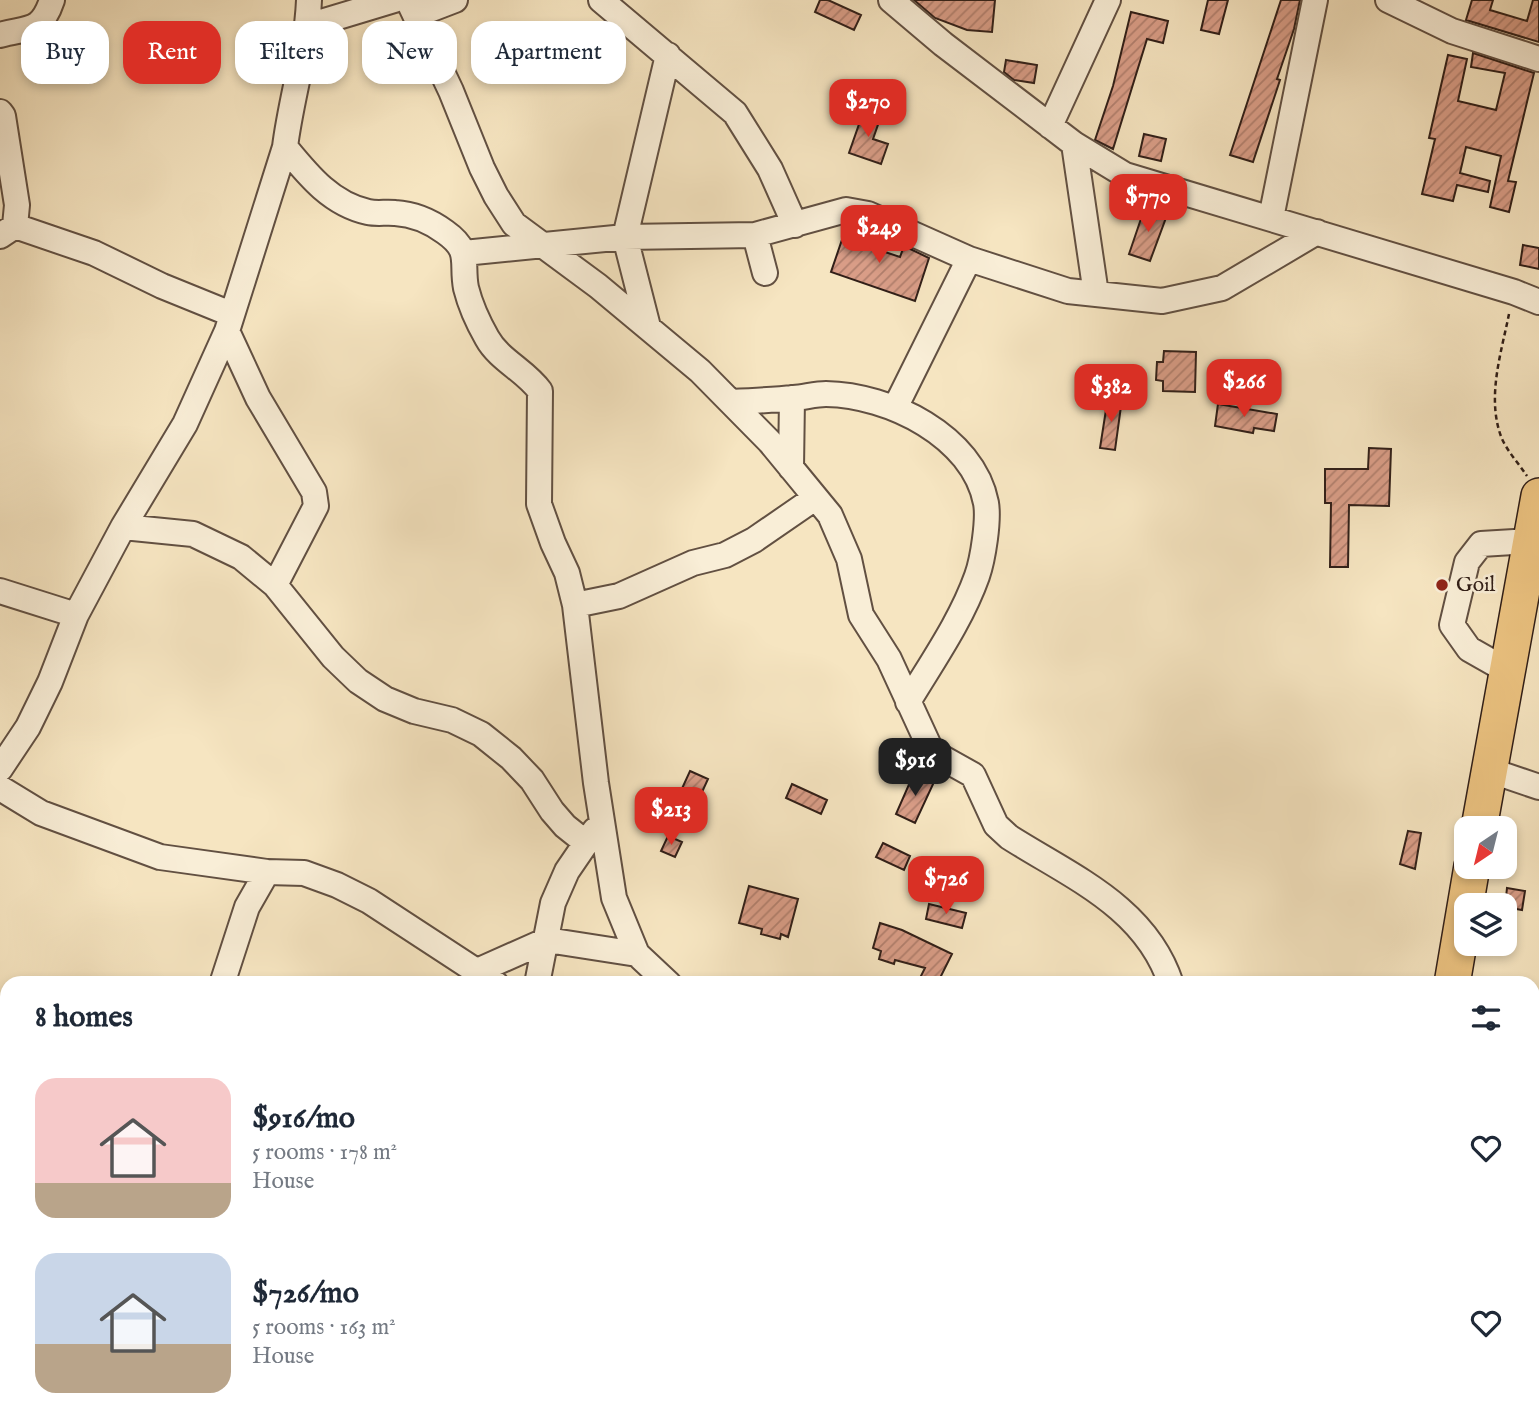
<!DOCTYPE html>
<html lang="en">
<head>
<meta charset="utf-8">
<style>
  :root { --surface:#fff; --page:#f6f6f7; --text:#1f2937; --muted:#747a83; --accent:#d93025 }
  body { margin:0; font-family:"IM FELL English",serif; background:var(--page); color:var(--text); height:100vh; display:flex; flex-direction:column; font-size:26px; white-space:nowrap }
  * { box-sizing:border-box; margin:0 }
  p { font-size:23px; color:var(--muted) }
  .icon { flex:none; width:38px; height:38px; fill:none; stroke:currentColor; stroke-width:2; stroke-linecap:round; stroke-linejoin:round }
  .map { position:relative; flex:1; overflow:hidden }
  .drawer { position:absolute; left:0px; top:976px; width:1540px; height:450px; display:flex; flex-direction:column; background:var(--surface); border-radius:21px 21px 0 0; box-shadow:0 4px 10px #0003 }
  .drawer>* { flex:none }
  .hud { position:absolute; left:21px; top:21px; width:700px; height:63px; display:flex; gap:14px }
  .needle { width:46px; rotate:215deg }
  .fabs { position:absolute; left:1454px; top:816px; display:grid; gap:14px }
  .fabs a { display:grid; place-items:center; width:63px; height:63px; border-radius:14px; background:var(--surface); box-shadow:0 4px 10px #0003; font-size:35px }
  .price { position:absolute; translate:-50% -60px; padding:0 16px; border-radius:14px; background:var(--accent); color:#fff; font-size:23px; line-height:46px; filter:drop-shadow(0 2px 4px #0008) }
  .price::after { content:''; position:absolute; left:50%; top:42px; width:21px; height:16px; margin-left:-10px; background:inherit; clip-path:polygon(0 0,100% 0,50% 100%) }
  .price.active { background:#222; color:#fff }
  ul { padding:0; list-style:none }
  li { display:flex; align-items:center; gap:21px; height:175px; padding:0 35px }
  li span { display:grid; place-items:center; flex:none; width:196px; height:140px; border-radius:21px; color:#555 }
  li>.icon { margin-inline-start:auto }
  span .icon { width:84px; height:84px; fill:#fffc; stroke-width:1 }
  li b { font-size:30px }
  h2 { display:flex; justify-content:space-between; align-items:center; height:84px; padding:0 35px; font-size:30px }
  .pill { padding:0 24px; border-radius:21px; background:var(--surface); box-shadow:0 4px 10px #0003; font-size:24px; line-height:63px }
  .pill.active { background:var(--accent); color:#fff }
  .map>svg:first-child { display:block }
  .building { fill:url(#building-hatch); stroke:#311f18; stroke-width:2 }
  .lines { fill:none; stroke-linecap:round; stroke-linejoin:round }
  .minor-casing { stroke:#625042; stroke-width:28 }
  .highway-casing { stroke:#311f18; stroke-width:38 }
  .path { stroke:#311f18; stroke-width:2.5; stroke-dasharray:5 3.5; stroke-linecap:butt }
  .minor { stroke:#f9eed7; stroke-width:24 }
  .highway { stroke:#ebc280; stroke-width:35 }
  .poi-dot { fill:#8f2418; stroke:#f9eed7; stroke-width:2.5 }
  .labels { text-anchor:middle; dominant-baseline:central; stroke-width:5; stroke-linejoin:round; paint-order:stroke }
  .poi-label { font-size:21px; fill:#311f18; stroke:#f9eed7; text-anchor:start }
</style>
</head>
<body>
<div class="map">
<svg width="1539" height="1425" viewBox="0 0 1539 1425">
  <defs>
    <pattern id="building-hatch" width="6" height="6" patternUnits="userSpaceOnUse" patternTransform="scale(1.75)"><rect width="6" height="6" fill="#d99d87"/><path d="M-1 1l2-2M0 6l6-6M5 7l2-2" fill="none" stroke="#b17f6d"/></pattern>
  </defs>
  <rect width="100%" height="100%" fill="#f6e5c1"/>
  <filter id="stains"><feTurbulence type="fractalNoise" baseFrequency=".00286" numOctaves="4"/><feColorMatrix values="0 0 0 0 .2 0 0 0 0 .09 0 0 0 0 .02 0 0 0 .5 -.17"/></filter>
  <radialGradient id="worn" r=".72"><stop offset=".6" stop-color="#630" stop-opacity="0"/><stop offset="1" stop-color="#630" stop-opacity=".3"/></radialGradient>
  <path class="building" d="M820 0H828L861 15 854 30 815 12Z
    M914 0H995L992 32 967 30 935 18Z
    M1208 0H1228L1219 34 1201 30Z
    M1281 0H1300L1294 29 1277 79 1280 80 1253 162 1230 155Z
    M1472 0H1493L1490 10 1527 21 1533 0H1539V42L1466 20Z
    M1131 12 1168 21 1163 43 1147 39 1113 149 1095 140 1113 86Z
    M1473 53 1534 73 1508 181 1516 182 1509 212 1490 207 1501 156 1466 147 1460 173 1490 181 1488 192 1457 185 1453 201 1422 194 1435 139 1429 138 1448 55 1467 59 1458 101 1496 110 1505 73 1471 67Z
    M1006 60 1037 65 1034 83 1014 80 1004 72Z
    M864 110 881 116 873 139 888 144 881 164 849 153Z
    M1144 134 1166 139 1161 161 1139 156Z
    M1145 207 1167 215 1150 261 1129 254Z
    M847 225 874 233 870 247 900 257 904 246 929 258 915 301 831 272Z
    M1523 245 1539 248V269L1520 265Z
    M1164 351 1196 352 1195 392 1163 391V381L1156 380 1157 362H1163Z
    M1108 397 1122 399 1115 450 1100 448Z
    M1218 404 1277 414 1274 431 1254 428 1253 433 1215 426Z
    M1369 448 1391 449 1389 506 1349 505 1348 567H1330L1331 503H1325V469H1368Z
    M690 771 708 779 692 814 674 806Z
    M914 773 934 782 915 823 896 814Z
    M792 784 827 800 821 814 786 798Z
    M1408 831 1421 833 1415 869 1400 864Z
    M668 836 682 842 675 857 661 851Z
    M883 843 910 856 904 870 876 857Z
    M749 886 798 899 788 937 781 934 780 939 761 934 762 929 739 923Z
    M1507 888 1525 891 1522 910 1505 907Z
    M929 904 966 913 962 928 926 919Z
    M880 923 902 930 952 954 937 984H917L925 968 895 960 894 964 879 959 881 951 873 948Z"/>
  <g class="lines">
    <g class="minor-casing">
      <path id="minor" d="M408 0 451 91 482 168 496 196 514 224 598 286 700 371 770 442 830 515 849 559 861 615 889 659 930 748 939 756 973 775 996 825 1009 837C1072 877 1146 907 1171 984
        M601 0 735 113 770 169 795 225
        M891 0 943 44 1074 144 1125 175 1514 292 1539 302
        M1388 0 1452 31 1539 59
        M416 15 455 0
        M308 26 394 0
        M0 35C29 27 41 33 52 0
        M0 112 3 116 17 205 15 226 0 236
        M1050 126 1108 0
        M1074 144 1096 294
        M285 147C308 175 331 204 368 212 377 214 386 212 395 213 414 214 430 221 445 232 472 251 461 262 466 288 470 304 479 324 487 338 499 360 526 371 540 391L539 504 553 543 567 573 575 605 596 783 614 898 637 954 669 984
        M1271 218 1315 0
        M15 226 94 253 162 286 231 314
        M755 235 765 273
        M464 253 625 237 755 235 846 210 868 214 969 259 1068 291 1162 301 1222 288 1317 232
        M648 327 625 237 668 55
        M227 331 258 398 314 492 316 506 275 585
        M731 402C752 401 773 400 794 398 805 397 816 394 826 394 889 395 973 436 986 503 989 520 983 559 977 576 961 621 932 662 908 702
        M895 408 969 259
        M791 468 792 398
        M123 527 193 534 241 557 275 585 333 657 358 681 385 699 414 711 452 720 481 734 511 758 532 780 552 811 565 826 585 842
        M0 591 76 615
        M575 605 619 596 693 563 725 555 754 540 815 498
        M1506 670 1469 649 1452 625 1467 562 1481 544 1530 541
        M0 769 28 727 50 682 76 615 123 527 185 424 227 331 285 147C291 98 307 50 309 0
        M1489 770 1539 787
        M0 788 41 813 160 857 267 872 304 873 337 885 369 901 496 984
        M475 972 547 940 637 954
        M222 984 247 907 267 872
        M537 984 553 903 567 871 595 830
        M0 1315 7 1314
        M1472 1419 1489 1425
        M359 1425V1419
        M683 1425 687 1419
        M1030 1425 1033 1419
        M1385 1425 1387 1419"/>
    </g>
    <g class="highway-casing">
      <path id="highway" d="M1479 828 1539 496
        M1452 984 1472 866
        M1341 1425 1344 1419"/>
    </g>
    <path class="path" d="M1509 314C1501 354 1486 399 1502 439 1508 452 1519 464 1527 476"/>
    <use href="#minor" class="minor"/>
    <use href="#highway" class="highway"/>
  </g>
  <circle class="poi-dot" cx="1442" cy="585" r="7"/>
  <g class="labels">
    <g class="poi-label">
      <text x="1456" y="585">Goil</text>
    </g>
  </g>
  <rect width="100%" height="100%" filter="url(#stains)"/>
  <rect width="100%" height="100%" fill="url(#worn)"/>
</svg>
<div class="fabs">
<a><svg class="needle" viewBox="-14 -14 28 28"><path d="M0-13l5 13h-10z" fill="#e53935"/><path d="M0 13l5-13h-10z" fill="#747a83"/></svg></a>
<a><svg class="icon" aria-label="layers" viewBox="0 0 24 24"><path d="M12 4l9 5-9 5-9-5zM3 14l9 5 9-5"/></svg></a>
</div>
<b class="price" style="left:868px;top:139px">$270</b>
<b class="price" style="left:1148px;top:234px">$770</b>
<b class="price" style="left:879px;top:265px">$249</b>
<b class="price" style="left:1244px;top:419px">$266</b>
<b class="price" style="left:1111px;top:424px">$382</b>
<b class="price active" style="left:915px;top:798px">$916</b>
<b class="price" style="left:671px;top:847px">$213</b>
<b class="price" style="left:946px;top:916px">$726</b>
<div class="hud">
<a class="pill">Buy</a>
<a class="pill active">Rent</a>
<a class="pill">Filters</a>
<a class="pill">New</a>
<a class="pill">Apartment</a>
</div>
<section class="drawer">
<h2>8 homes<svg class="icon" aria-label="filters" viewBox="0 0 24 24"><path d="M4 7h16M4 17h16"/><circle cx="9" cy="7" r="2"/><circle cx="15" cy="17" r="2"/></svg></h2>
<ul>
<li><span style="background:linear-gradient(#f6c9c9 75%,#b9a48a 0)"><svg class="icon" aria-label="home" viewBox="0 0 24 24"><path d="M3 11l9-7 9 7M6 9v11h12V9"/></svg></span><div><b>$916/mo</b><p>5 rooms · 178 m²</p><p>House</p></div><svg class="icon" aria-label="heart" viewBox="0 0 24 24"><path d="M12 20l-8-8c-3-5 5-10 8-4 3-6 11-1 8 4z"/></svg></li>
<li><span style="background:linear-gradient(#c9d6e8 65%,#b9a48a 0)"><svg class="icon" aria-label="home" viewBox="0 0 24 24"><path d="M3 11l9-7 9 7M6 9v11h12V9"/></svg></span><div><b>$726/mo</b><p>5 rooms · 163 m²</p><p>House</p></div><svg class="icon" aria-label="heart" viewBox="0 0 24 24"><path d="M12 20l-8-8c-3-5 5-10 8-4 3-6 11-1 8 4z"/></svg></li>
</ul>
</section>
</div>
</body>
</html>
